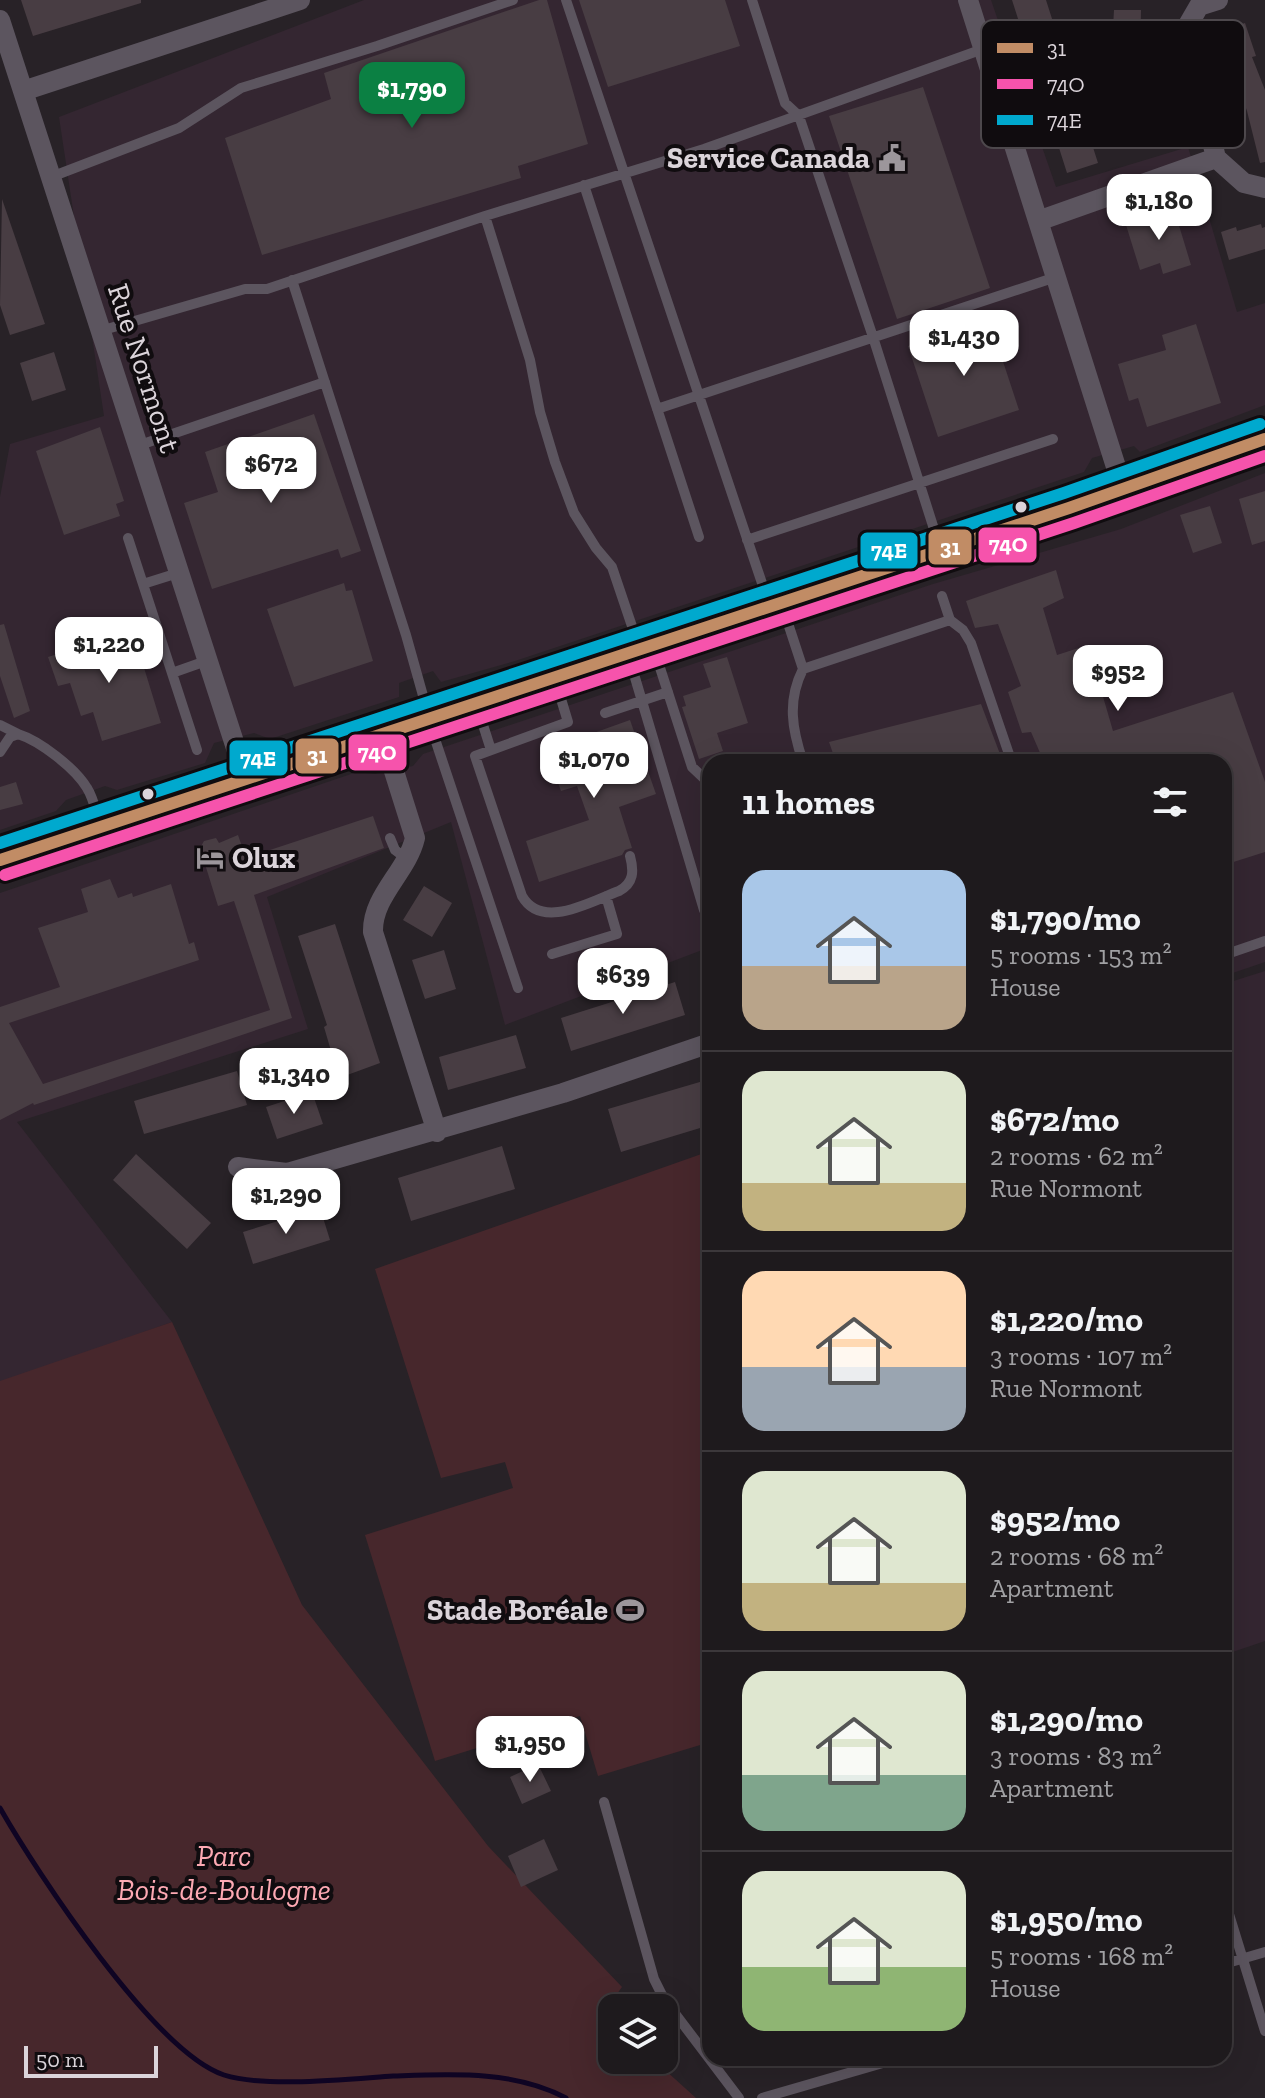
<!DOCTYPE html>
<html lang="en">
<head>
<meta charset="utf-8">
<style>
  :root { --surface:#1e1a1d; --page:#2b272a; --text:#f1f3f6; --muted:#a1a1a4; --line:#3c383b; --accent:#0b8043 }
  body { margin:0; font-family:"Zilla Slab",serif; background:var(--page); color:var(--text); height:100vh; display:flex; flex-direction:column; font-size:30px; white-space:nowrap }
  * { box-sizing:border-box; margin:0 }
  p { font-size:26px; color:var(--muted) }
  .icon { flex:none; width:44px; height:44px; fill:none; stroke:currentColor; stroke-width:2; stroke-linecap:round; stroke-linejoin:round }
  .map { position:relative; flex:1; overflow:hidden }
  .panel { position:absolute; left:702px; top:754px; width:530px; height:1312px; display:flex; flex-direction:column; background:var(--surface); border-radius:24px; box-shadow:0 8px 32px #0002,0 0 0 2px var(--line) }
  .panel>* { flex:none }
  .tools { position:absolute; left:598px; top:1994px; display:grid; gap:16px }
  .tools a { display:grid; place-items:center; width:80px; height:80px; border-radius:16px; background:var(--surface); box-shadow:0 8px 32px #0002,0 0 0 2px var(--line); font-size:40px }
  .scale { position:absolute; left:24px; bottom:20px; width:134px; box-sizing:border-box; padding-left:8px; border:4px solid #dbd4da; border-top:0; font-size:22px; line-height:28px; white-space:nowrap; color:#dbd4da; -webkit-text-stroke:6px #100c0f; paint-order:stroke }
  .price { position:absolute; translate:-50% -68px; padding:0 18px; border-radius:16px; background:#fff; color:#222; font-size:26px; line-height:52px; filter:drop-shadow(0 2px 4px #0008) }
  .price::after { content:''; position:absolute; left:50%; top:48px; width:24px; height:18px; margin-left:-12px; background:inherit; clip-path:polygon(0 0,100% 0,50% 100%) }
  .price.on { background:var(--accent); color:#fff }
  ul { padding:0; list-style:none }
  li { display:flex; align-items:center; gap:24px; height:200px; padding:0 40px }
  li+li { border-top:2px solid var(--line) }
  li span { display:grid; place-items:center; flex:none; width:224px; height:160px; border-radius:24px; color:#555 }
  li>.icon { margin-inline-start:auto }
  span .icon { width:96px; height:96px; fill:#fffc; stroke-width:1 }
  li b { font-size:34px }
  h2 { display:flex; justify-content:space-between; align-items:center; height:96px; padding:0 40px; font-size:34px }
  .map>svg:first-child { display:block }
  .built { fill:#342631 }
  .green { fill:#47272c }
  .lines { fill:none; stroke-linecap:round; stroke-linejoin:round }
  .stream { stroke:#0f0423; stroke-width:5 }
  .building { fill:#483d43 }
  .service { stroke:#5c555f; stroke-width:10 }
  .minor { stroke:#5c555f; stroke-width:20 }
  .secondary { stroke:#695f6d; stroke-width:30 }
  .bus-1-casing { stroke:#100c0f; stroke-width:18 }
  .bus-2-casing { stroke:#100c0f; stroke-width:18 }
  .bus-3-casing { stroke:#100c0f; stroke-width:18 }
  .bus-1 { stroke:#c18c65; stroke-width:12 }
  .bus-2 { stroke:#f653ac; stroke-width:12 }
  .bus-3 { stroke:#00a9ce; stroke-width:12 }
  .bus-dot { fill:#dbd4da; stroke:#100c0f; stroke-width:3 }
  .labels { text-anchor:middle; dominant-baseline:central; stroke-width:8; stroke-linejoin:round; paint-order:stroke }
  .poi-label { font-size:30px; font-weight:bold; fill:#dbd4da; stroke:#100c0f; text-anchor:end }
  .street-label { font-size:30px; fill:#dbd4da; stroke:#100c0f }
  .park-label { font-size:30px; font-style:italic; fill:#fda9b3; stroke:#100c0f }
  .key { fill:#100c0f; stroke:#4d484c; stroke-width:2 }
  .key-label { font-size:22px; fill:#dbd4da }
  .line-badge { stroke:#100c0f; stroke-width:3 }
  .badge-label { font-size:22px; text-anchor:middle; font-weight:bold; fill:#fff }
</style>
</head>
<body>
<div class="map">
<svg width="1265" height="2098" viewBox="0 0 1265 2098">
  <rect width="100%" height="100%" fill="#282227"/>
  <path class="built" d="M364 0H991L1056 187 1188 147 1237 312 1265 303V405L1140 452 1134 446 1092 458 1084 472 515 661 441 682 433 671 399 683V697L270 739 254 733 214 743 205 763 117 790 105 786 66 800 56 811 0 830V497L10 444 104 416 59 117Z
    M1265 473V962L1224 976V762H710V947L505 1025 451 822 267 897 308 1029 17 1122 172 1322 0 1383V893L357 772 375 774 413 766 423 754 933 584 1121 529Z
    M1265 971V1641L1224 1655V984Z"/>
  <path class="green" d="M710 1151V1742L598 1776 580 1716 435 1761 365 1535 513 1488 505 1462 441 1478 375 1269Z
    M172 1322 302 1605 488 1846 622 1987 606 2009 612 2019V2060H654L696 2098H0V1381Z"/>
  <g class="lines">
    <path class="stream" d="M0 1808C37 1873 155 2052 224 2075 265 2088 349 2079 393 2076 451 2074 514 2070 566 2098"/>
  </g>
  <path class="building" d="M21 0H141V3L33 36Z
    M539 0H547L588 144 518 166 521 178 262 255 225 138 331 99 324 73Z
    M579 0H725L740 46 608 87Z
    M1012 0H1046L1098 163 1067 173Z
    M1114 10H1141L1140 60 1152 57 1163 104 1166 103 1176 134 1151 142 1137 100 1134 101 1121 45H1112Z
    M1245 23 1256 56 1252 57 1265 90V162L1260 163 1247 111 1219 32Z
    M923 87 990 288 897 319 829 116Z
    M2 199 45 324 10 335 0 305Z
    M1174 209 1191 265 1163 274 1160 263 1140 270 1126 225Z
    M1261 224 1262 228 1265 227V249L1229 260 1221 232 1236 227 1237 231Z
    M989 319 1019 410 938 437 908 346Z
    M1196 324 1221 403 1147 427 1138 398 1129 401 1118 364 1166 350 1162 335Z
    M54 352 66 390 32 401 20 363Z
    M314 414 361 551 341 558 338 549 212 589 184 503 218 492 205 452Z
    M100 427 124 501 116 504 120 516 64 535 36 451Z
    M1265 491V541L1252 545 1239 499Z
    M1210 506 1222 543 1193 553 1180 515Z
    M1056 570 1064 598 1043 608 1057 655 1088 645 1113 731 1233 692 1265 782V852L1224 865V762H1044L1031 732 1022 733 1008 692 1021 686 998 624 975 628 966 601Z
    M344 583 346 591 352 590 373 661 294 687 267 609Z
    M4 624 30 711 14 718 0 676V625Z
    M129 631 138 658H141L161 723 102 741 93 712 81 716 70 683 58 686 48 657Z
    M727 657 748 723 717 733 723 751 699 759 682 707 686 706 683 696 711 687 703 664Z
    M981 704 1003 762H836L829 742Z
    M630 720 656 794 619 807 632 848 625 850 622 855 539 882 526 841 589 820 577 786 561 791 546 750Z
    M16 782 23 804 0 810V787Z
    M373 816 384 848 254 895 292 1018 34 1105 33 1103 0 1120V1007L60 987 38 928 88 912 81 889 110 879 118 898 132 893 133 897 171 884 189 944 194 942 199 960 9 1023 43 1084 270 1010 234 901 218 906 200 848 204 841 216 838 219 843 238 835 246 858Z
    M424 886 452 903 432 937 403 920Z
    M335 924 380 1063 339 1078 324 1027 327 1025 298 936Z
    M444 950 456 989 425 999 412 960Z
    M675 982 685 1015 571 1051 561 1018Z
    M516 1035 526 1068 448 1090 439 1057Z
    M237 1071 247 1105 144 1134 134 1101Z
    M710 1079V1125L621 1152 608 1109Z
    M312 1092 323 1124 277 1139 266 1107Z
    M502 1146 515 1189 411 1221 398 1178Z
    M136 1154 211 1223 187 1249 113 1180Z
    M320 1208 330 1240 253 1264 243 1232Z
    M538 1764 551 1791 522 1804 510 1777Z
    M544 1839 558 1870 521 1887 508 1856Z"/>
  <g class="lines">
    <path class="service" d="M566 0 769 604
      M752 0 785 103 799 116 873 337 940 548
      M51 177 179 128 241 88 377 46 513 0
      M584 185 699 537
      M485 216 530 360 540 412 555 462 574 513 596 548 612 567 639 647
      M292 280 406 635 436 742 518 988
      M100 331 245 289H267L485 216 704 149 983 49
      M657 409 1056 277
      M137 446 325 382
      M128 538 197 750
      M747 540 1053 439
      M143 584 178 573
      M782 605 803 669 950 620 942 596
      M950 620 963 630 971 643 1011 760
      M653 646 692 767 710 784
      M628 654 704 910
      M172 673 206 661
      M555 679 568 722 475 756 522 896C542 931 591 901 619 891 634 883 634 871 630 856
      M477 706 491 750
      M605 713 668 692
      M0 725 18 734
      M0 752 10 737 18 734C40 741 75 768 87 788 94 799 96 813 100 824
      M803 762C792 729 787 701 803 669
      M390 838 395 850 407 859
      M552 954 617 934 606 896
      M1224 955 1265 941
      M604 1802 654 1979 664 1999 739 2098
      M1224 1898 1265 2031
      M1224 1964 1265 1952
      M762 2098 900 2058"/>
    <path class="minor" d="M968 0 1123 489
      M1218 0 1199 6 1188 25 1190 49 1216 158 1244 183 1265 188
      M0 20 246 779
      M23 91 300 0
      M1038 221 1216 158
      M382 733 415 838C407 872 372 896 373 932L437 1132
      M238 1167 287 1173 563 1093 710 1043"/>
    <path class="secondary" d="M0 860 1069 508 1265 439"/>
    <g class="bus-1-casing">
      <path id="bus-1" d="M0 860 1069 508 1265 439"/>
    </g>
    <g class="bus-2-casing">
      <path id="bus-2" d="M5 875 1074 523 1265 456"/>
    </g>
    <g class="bus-3-casing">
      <path id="bus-3" d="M0 843 1064 493 1260 424"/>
    </g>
    <use href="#bus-1" class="bus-1"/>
    <use href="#bus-2" class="bus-2"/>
    <use href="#bus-3" class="bus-3"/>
  </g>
  <defs>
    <g id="civic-bare" transform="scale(2.16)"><path d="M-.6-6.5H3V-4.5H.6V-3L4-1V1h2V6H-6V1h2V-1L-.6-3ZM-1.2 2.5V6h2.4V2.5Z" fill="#9c969b" stroke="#100c0f" stroke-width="2.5" paint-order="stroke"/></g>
    <g id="hotel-bare" transform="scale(2.16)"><path d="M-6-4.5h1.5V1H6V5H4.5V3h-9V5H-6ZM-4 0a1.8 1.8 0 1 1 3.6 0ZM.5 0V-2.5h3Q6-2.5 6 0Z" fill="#9c969b" stroke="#100c0f" stroke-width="2.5" paint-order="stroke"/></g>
    <g id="stadium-bare" transform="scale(2.16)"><path d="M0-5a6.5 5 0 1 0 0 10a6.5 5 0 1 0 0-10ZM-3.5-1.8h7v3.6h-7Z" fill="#9c969b" stroke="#100c0f" stroke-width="2.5" paint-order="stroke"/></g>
  </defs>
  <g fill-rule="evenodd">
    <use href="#civic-bare" x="892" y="158"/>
    <use href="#hotel-bare" x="210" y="858"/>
    <use href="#stadium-bare" x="630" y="1610"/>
  </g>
  <g class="bus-dot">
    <circle cx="1021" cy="507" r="7"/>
    <circle cx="148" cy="794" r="7"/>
  </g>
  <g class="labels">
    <g class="poi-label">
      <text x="870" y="158">Service Canada</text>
      <text x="232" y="858" text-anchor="start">Olux</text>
      <text x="608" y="1610">Stade Boréale</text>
    </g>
    <g class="street-label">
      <text transform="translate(144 368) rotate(72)">Rue Normont</text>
    </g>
    <g class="park-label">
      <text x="224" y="1856">Parc<tspan x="224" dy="34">Bois-de-Boulogne</tspan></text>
    </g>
  </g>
  <rect x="981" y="20" width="264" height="128" rx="12" class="key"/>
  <rect x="997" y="43" width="36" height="10" fill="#c18c65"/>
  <rect x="997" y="79" width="36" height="10" fill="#f653ac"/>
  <rect x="997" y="115" width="36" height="10" fill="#00a9ce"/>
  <g class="key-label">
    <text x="1047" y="56">31</text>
    <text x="1047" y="92">74O</text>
    <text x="1047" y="128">74E</text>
  </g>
  <g class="line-badge">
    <rect x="977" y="526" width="61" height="38" rx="8" fill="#f653ac"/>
    <rect x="927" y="528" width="46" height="38" rx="8" fill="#c18c65"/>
    <rect x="859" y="531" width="60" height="39" rx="8" fill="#00a9ce"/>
    <rect x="347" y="733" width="61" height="39" rx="8" fill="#f653ac"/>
    <rect x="294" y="737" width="46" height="38" rx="8" fill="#c18c65"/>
    <rect x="228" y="739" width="61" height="38" rx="8" fill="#00a9ce"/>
  </g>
  <g class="badge-label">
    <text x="1008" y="552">74O</text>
    <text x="950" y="555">31</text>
    <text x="889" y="558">74E</text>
    <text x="377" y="760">74O</text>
    <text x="317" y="763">31</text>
    <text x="258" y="766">74E</text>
  </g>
</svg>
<div class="tools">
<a><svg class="icon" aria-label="layers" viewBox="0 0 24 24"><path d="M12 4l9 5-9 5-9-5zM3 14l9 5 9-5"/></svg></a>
</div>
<div class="scale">50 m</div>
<b class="price on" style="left:412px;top:130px">$1,790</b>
<b class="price" style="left:1159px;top:242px">$1,180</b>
<b class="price" style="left:964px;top:378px">$1,430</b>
<b class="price" style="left:271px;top:505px">$672</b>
<b class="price" style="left:109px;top:685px">$1,220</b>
<b class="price" style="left:1118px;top:713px">$952</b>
<b class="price" style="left:594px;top:800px">$1,070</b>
<b class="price" style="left:623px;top:1016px">$639</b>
<b class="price" style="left:294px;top:1116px">$1,340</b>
<b class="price" style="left:286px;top:1236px">$1,290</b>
<b class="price" style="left:530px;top:1784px">$1,950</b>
<section class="panel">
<h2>11 homes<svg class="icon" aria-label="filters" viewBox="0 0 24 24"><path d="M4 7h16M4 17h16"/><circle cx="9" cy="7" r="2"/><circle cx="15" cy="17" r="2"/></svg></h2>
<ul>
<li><span style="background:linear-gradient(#a9c7e8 60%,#b9a48a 0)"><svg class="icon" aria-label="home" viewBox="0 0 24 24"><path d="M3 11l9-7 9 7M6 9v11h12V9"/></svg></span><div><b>$1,790/mo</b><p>5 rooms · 153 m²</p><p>House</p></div></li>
<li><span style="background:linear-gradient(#dfe7d0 70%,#c2b280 0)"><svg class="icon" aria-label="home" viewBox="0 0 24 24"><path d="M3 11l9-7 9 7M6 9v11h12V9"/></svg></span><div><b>$672/mo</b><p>2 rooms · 62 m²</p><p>Rue Normont</p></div></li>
<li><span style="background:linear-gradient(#ffd9b3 60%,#9aa5b1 0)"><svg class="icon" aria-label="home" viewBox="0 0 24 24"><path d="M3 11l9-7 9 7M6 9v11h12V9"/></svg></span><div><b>$1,220/mo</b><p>3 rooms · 107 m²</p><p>Rue Normont</p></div></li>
<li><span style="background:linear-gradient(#dfe7d0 70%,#c2b280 0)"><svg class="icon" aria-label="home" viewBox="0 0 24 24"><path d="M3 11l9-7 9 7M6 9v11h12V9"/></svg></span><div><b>$952/mo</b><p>2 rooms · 68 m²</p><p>Apartment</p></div></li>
<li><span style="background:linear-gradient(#dfe7d0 65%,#7fa58c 0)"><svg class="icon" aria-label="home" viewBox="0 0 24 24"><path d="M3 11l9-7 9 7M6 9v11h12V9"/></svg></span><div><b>$1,290/mo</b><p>3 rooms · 83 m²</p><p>Apartment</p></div></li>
<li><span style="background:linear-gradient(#dfe7d0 60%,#8fb573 0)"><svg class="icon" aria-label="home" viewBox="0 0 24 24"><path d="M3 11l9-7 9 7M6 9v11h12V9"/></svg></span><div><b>$1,950/mo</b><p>5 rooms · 168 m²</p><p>House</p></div></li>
</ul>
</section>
</div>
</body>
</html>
